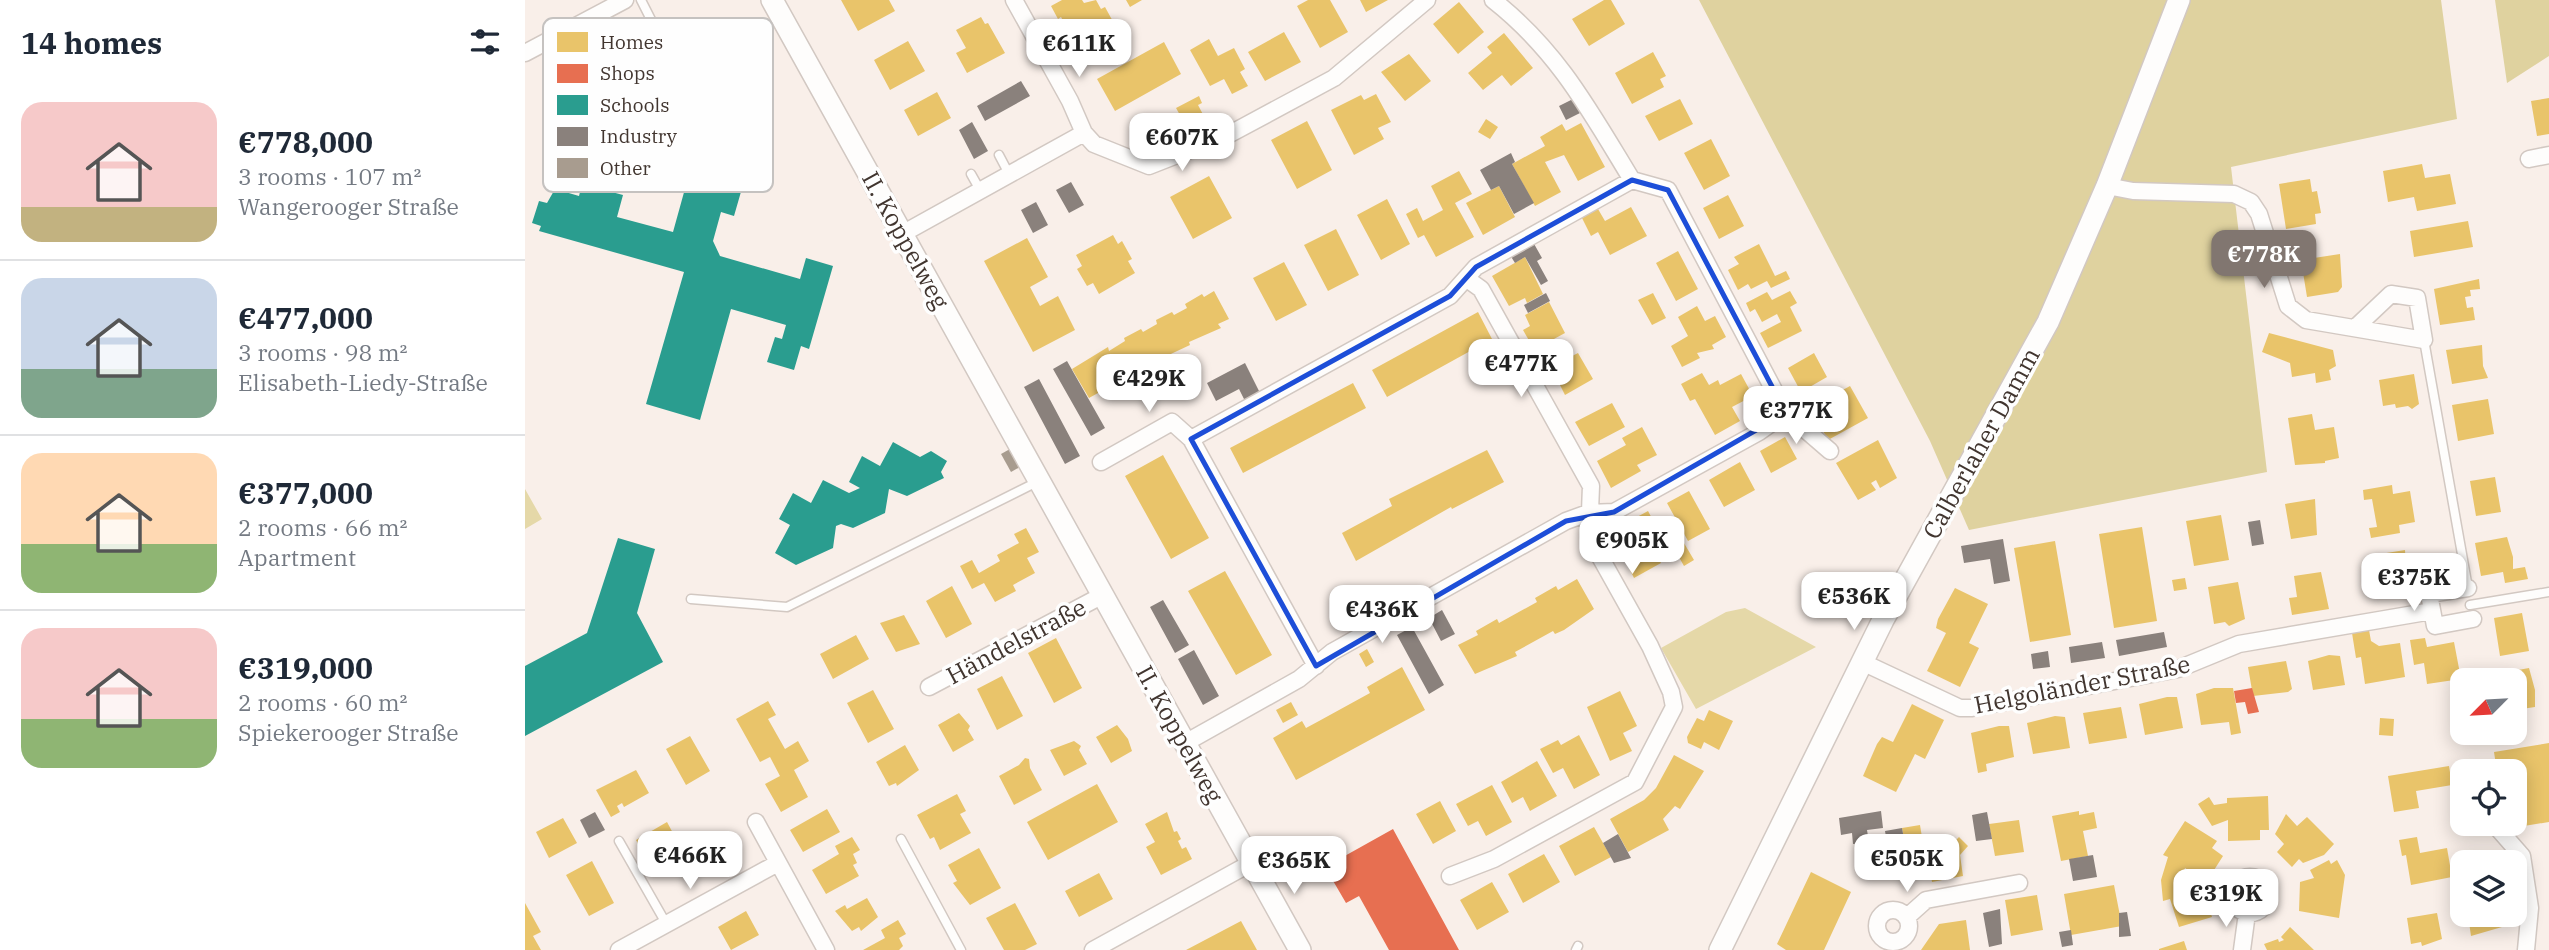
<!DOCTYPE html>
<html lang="en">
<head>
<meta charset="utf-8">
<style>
  :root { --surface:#fff; --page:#f2f2f3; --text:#1f2937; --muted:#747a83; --line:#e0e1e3; --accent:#817670 }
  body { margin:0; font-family:"IBM Plex Serif",serif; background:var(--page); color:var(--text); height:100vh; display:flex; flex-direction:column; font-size:26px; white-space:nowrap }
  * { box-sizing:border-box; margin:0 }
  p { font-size:23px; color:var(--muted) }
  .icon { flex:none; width:38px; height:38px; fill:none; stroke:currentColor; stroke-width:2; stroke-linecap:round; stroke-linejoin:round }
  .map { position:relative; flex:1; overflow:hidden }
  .side { display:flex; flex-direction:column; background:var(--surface); width:525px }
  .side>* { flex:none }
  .needle { width:46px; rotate:246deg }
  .tools { position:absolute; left:1925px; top:668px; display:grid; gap:14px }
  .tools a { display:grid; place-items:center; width:77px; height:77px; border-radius:14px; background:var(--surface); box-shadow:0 4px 18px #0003; font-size:35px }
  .price { position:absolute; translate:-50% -60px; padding:0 16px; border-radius:14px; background:#fff; color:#222; font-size:23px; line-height:46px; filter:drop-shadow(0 2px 4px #0008) }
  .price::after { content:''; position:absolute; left:50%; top:42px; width:21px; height:16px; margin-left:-10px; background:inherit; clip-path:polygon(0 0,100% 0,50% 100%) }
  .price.selected { background:var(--accent); color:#fff }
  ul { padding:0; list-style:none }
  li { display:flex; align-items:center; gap:21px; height:175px; padding:0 21px }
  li+li { border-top:2px solid var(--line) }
  li span { display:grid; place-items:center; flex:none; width:196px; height:140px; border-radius:21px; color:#555 }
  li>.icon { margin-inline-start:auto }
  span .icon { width:84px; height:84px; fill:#fffc; stroke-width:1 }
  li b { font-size:30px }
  h2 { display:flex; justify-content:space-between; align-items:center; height:84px; padding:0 21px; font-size:30px }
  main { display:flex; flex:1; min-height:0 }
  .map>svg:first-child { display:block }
  .green { fill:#e5d8a8 }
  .forest { fill:#dfd29f }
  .homes { fill:#e9c46a }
  .shops { fill:#e76f51 }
  .schools { fill:#2a9d8f }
  .industry { fill:#8a817c }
  .building { fill:#a89c8f }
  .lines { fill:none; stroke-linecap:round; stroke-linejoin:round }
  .service-casing { stroke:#d2c8c2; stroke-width:11 }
  .minor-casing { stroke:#d2c8c2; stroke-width:19 }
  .tertiary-casing { stroke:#d2c8c2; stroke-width:24 }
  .service { stroke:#fefdfc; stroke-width:8 }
  .minor { stroke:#fefdfc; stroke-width:16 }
  .tertiary { stroke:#fefdfc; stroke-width:21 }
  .marked { fill:none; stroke:#1d4ed8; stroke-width:5; stroke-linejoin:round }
  .labels { text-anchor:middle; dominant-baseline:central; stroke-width:7; stroke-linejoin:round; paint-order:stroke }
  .street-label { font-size:24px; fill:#41352f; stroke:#fefefe }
  .key { fill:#fefefe; stroke:#c5c2c0; stroke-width:2 }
  .key-label { font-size:19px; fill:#41352f }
</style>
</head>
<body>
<main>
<section class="side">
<h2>14 homes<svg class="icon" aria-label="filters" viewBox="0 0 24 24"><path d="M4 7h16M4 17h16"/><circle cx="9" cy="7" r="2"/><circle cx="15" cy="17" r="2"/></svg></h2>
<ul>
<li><span style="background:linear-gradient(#f6c9c9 75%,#c2b280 0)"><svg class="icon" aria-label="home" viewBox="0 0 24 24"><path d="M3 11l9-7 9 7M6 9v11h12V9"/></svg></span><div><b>€778,000</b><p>3 rooms · 107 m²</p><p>Wangerooger Straße</p></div></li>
<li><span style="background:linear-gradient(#c9d6e8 65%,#7fa58c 0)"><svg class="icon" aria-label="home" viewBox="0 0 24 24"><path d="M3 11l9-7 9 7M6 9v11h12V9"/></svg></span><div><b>€477,000</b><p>3 rooms · 98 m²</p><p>Elisabeth-Liedy-Straße</p></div></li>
<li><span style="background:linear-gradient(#ffd9b3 65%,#8fb573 0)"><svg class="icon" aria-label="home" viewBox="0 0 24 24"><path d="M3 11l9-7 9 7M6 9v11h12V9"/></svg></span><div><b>€377,000</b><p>2 rooms · 66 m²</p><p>Apartment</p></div></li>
<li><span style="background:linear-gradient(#f6c9c9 65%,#8fb573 0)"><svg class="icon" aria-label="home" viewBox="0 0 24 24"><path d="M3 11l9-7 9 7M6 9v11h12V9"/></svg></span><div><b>€319,000</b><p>2 rooms · 60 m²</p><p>Spiekerooger Straße</p></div></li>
</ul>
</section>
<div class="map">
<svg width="2024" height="950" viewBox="0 0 2024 950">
  <rect width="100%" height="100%" fill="#f9efe9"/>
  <path class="green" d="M0 489 17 519 0 529Z
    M1220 608 1291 647 1171 709 1136 648 1201 612Z"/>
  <path class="forest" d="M1174 0H1916L1932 119 1706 167 1742 472 1444 530 1405 441Z
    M1970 0H2024V56L1982 83Z"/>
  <path class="homes" d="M316 0H364L370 11 333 31Z
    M537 0H557L559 3 571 0 576 9 580 7 591 27 586 30 594 46 562 64 536 17 533 19 526 6Z
    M601 0H617L605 7Z
    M783 0H805L823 32 795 48 772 6Z
    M835 0H863L841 12Z
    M1079 0H1086L1100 24 1064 46 1047 19Z
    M934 2 959 32 933 54 908 24Z
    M456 17 460 24 463 23 480 53 442 73 431 53 441 48 431 30Z
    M759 32 776 62 740 81 723 52Z
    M979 33 1008 68 986 86 977 75 958 90 943 73 967 53 962 47Z
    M684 39 693 56 709 48 720 69 715 72 723 86 707 94 699 79 685 86 665 50Z
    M383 41 400 71 365 90 349 60Z
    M639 42 656 74 590 111 572 79Z
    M1128 52 1141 76 1135 79 1139 87 1107 104 1090 73Z
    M884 54 906 81 880 101 856 72Z
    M412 92 426 118 393 136 379 110Z
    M851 94 866 122 853 128 859 139 829 155 806 110 836 95 839 100Z
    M674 96 677 103 673 105 682 122 664 131 651 108Z
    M2024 98V134L2012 136 2006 101Z
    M1155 99 1168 124 1134 141 1120 116Z
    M961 119 973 127 965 139 953 132Z
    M782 121 807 170 772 189 746 140Z
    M1056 123 1080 167 1053 181 1039 155 1020 162 1036 192 1010 206 987 164 1020 146 1015 137 1037 124 1041 131Z
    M1186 139 1205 176 1179 190 1159 153Z
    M1897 164 1900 178 1925 174 1931 204 1892 211 1889 197 1863 202 1858 171Z
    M934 171 947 194 930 203 949 237 911 257 899 235 893 238 881 214 892 208 898 221 918 210 906 186Z
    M684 176 707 218 668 239 645 197Z
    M1785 179 1787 192 1792 191 1796 213 1790 214 1791 224 1761 229 1754 184Z
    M974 186 990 217 958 235 941 203Z
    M1203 195 1219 226 1194 239 1178 208Z
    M862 199 885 244 856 260 832 215Z
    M1106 207 1122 236 1085 255 1073 232 1066 236 1057 218 1073 209 1080 221Z
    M1943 221 1948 247 1889 257 1885 231Z
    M811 229 834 275 803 291 779 245Z
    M588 235 593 244 597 241 607 259 603 261 610 273 574 294 568 283 562 286 552 269 557 266 551 255Z
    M502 238 523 277 505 287 515 306 533 296 550 330 508 352 459 261Z
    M1234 244 1250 276 1261 271 1265 279 1246 288 1242 281 1226 289 1223 284 1213 290 1203 270 1214 264 1209 257Z
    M1153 251 1173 289 1151 301 1131 263Z
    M1815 254 1817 287 1813 292 1782 297 1776 260Z
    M1000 257 1018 294 1002 303 1000 298 984 306 967 276Z
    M759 262 782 305 751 321 728 278Z
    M1954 279 1955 289 1945 290 1946 296 1940 297 1942 308 1948 307 1950 320 1915 325 1909 289Z
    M689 291 704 319 693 324 696 328 664 342 665 345 633 360 634 362 617 372 616 369 600 378 601 381 584 391 582 388 564 398 547 369 583 347 584 351 600 341 599 338 616 329 618 332 632 324 631 320 647 312 649 315 662 308 660 304 677 294 679 297Z
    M1265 291 1272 303 1265 307 1277 331 1243 348 1235 333 1256 322 1252 314 1237 322 1230 309 1225 312 1221 303 1242 292 1247 300Z
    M1128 293 1141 318 1127 325 1113 300Z
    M1024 302 1040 333 1016 346 1013 341 1006 344 998 330 1005 326 1000 315Z
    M1172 306 1180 321 1190 316 1201 337 1187 345 1189 349 1172 353 1175 358 1157 367 1146 346 1163 336 1153 317Z
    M953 312 967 339 862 397 847 370Z
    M1744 333 1808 350 1811 366 1804 370 1806 380 1791 383 1790 373 1767 377 1765 363 1737 352Z
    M1957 345 1958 366 1963 378 1927 384 1921 350Z
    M1053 353 1068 379 1040 395 1026 367Z
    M1289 353 1302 377 1276 392 1263 368Z
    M1177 373 1184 385 1193 380 1195 385 1216 374 1228 396 1207 407 1215 421 1190 435 1170 399 1165 401 1156 384Z
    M1889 374 1894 404 1887 409 1883 406 1871 408 1870 404 1858 406 1854 380Z
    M828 383 841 408 718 473 705 448Z
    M1325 386 1343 418 1303 440 1285 408Z
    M1963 399 1969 434 1933 441 1927 405Z
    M1087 403 1100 427 1064 446 1050 422Z
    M1787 414 1790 430 1809 427 1814 458 1800 461V463L1770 465 1763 418Z
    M1117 427 1132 455 1112 465 1116 471 1086 488 1072 461 1101 445 1097 438Z
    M1260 437 1272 459 1246 473 1235 451Z
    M1353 440 1372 478 1355 488 1351 480 1346 483 1351 490 1333 500 1311 463Z
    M962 450 979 482 927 509 926 507 831 561 817 533 867 506 864 499Z
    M638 455 684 538 646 559 600 476Z
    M1215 462 1230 490 1199 507 1184 480Z
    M1970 477 1976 512 1951 516 1945 481Z
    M1867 485 1868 494 1885 491 1890 522 1874 525 1875 533 1846 538 1844 528 1852 527 1847 499 1839 500 1838 490Z
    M1164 491 1185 529 1163 541 1142 503Z
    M1790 499 1792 535 1766 539 1760 504Z
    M1123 511 1138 539 1126 545 1136 563 1109 578 1100 560 1103 558 1088 530Z
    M1696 515 1704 560 1669 566 1661 521Z
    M1617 527 1632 621 1589 628 1574 534Z
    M501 528 514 552 502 558 510 573 488 585 491 591 470 602 459 583 447 589 435 566 447 560 454 573 475 561 472 555 494 543 489 534Z
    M1982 537 1988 557V569L2000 567 2003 579 1980 583 1978 572 1956 576 1950 543Z
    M1156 538 1169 560 1159 566 1146 543Z
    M1530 541 1546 635 1505 642 1489 548Z
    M1880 550 1882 585 1872 590 1869 587 1855 589 1857 580 1853 577 1849 555Z
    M700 571 747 655 711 675 663 591Z
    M1796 572 1804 609 1767 615 1764 598 1772 597 1769 576Z
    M1660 578 1662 589 1649 591 1647 580Z
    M1052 579 1069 609 1039 630 1030 634 1028 631 990 652 992 656 950 674 933 645 953 635 951 631 972 619 974 623 1012 602 1010 598 1031 586 1033 590Z
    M1713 582 1720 619 1704 626 1700 622 1689 624 1683 587Z
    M427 586 447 624 421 638 401 601Z
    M1430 588 1463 604 1444 643 1454 648 1435 687 1402 671 1421 633 1411 628 1413 619Z
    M1997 613 2004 651 1975 656 1969 618Z
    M379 615 395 644 371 652 355 623Z
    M1844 630 1846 641 1854 646 1875 643 1880 677 1840 684 1836 657 1831 658 1827 633Z
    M331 635 344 659 308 679 295 654Z
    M531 638 557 688 529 703 503 653Z
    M1900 638 1902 647 1929 642 1936 679 1902 684 1899 663 1889 665 1885 640Z
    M842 649 849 662 841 667 834 654Z
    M1804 655 1815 656 1820 685 1788 690 1783 661Z
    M1761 661 1767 689 1763 692 1728 696 1723 667Z
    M877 667 900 710 771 780 748 738 777 721 781 728 794 721 845 693 842 687Z
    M2004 668 2010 690V707L1990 710V681H1978L1977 673Z
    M477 676 498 716 472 730 452 689Z
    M1689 688H1708L1716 733 1706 735 1704 722 1676 725 1671 694Z
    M348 690 369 729 343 743 322 703Z
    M1095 691 1112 726 1098 733 1107 751 1085 761 1062 707Z
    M1642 697H1652L1658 728 1620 735 1614 704Z
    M243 701 251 715 243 719 260 749 273 741 284 761 269 770 283 797 256 812 240 784 255 776 245 757 235 762 211 719Z
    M766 702 773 715 758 723 751 710Z
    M1387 704 1419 720 1400 759 1390 754 1371 792 1338 776 1352 744 1357 737 1368 742Z
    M1596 707 1602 738 1564 744 1558 713Z
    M1184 710 1208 721 1194 750 1179 742 1176 749 1163 743 1162 737 1172 718 1179 721Z
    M434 713 445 726 443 730 449 740 428 752 413 725Z
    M1530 716 1540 717 1545 748 1508 754 1502 723Z
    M1855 718 1869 719 1868 736 1854 735Z
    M592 725 603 739 607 751 586 763 571 737Z
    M1474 726H1484L1489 757 1461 764 1462 771 1453 773 1446 733Z
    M1054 735 1075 775 1049 789 1038 768 1028 773 1015 749 1033 740 1036 745Z
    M165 736 185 771 161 785 141 749Z
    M549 741 556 746 554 750 562 764 539 776 525 750Z
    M2024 743V822L1999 826 1992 776 1990 772H1972L1969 752Z
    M380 745 394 770 372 786 371 783 364 786 351 762Z
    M1149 755 1179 771 1155 809 1150 806 1138 819 1144 830 1103 852 1085 819 1119 800 1131 788Z
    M500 758 504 759 505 768 517 790 489 805 474 776 494 765Z
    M1012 761 1032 796 1005 811 998 797 987 803 976 782Z
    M1924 766 1927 785 1891 791 1894 808 1869 812 1863 776Z
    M111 770 124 793 99 807 97 803 92 806 95 812 86 817 71 790Z
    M572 784 593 822 523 860 502 822Z
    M967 785 987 822 961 836 953 821 943 826 931 804Z
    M432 794 441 811 435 814 446 833 415 850 409 837 405 839 392 815Z
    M1743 796 1744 830H1735V840L1703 841V820L1687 826 1673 804 1684 797 1689 805 1702 803V798Z
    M915 801 931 831 908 844 891 814Z
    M302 809 315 832 278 852 265 830Z
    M1554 811V815L1569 812 1572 828 1558 831 1563 856 1536 861 1527 816Z
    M642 812 649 832 652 831 656 839 653 841 657 849 661 847 667 859 636 875 621 847 630 842 620 824Z
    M1761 814 1772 826 1782 817 1809 844 1799 855 1778 863 1774 859 1767 867 1752 852 1759 844 1750 834Z
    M38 818 52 843 24 858 11 832Z
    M1494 820 1499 852 1470 856 1464 824Z
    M1660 821 1692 841 1687 848 1698 856 1684 878 1671 870 1668 874 1660 868 1655 887 1657 895 1678 889 1687 917 1654 927 1645 899 1638 901 1636 880 1643 857 1638 855Z
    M142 822 156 848 125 866 111 840Z
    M1395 825 1401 862 1383 865 1377 828Z
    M1069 827 1086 857 1050 876 1034 846Z
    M327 837 335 850 328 854 332 863 328 865 334 876 301 894 287 870 314 854 310 846Z
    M1434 837 1443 846 1435 855 1438 876 1407 882 1401 848 1428 843Z
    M1892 837 1895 853 1922 848 1927 877 1886 885 1881 855 1877 856 1874 840Z
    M454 848 476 888 445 905 428 883 432 881 423 865Z
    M1019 854 1035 882 998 903 983 874Z
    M1804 860 1806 864 1812 860 1820 875 1814 918 1774 911 1775 882 1789 878 1785 870Z
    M67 861 89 903 64 916 41 875Z
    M1286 872 1326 892 1299 950H1261L1252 944Z
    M574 873 588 899 554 917 540 891Z
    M967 882 984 912 952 930 935 900Z
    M1589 885 1597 926 1546 935 1539 894Z
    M1512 895 1518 930 1486 936 1480 900Z
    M342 898 353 917 336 931 334 927 327 931 310 911 320 905 322 909Z
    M0 903 16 932 8 936 16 950H0Z
    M490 903 512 944 500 950H479L461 918Z
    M221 911 234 935 206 950 193 927Z
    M1912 913 1917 939 1897 946 1896 942 1886 944 1882 918Z
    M1943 915H1975L1977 927 1946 936Z
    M373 920 381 934 374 938 378 946 374 950H338L360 938 356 930Z
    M1441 920 1445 950H1396L1414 924Z
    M716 921 732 950H661Z
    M1765 927 1789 950H1742L1739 944 1753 939 1754 942 1759 940 1756 937Z
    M1659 941 1662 950H1634V949Z"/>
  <path class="shops" d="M1727 688 1734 712 1723 714 1720 702 1711 703 1709 691Z
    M868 829 934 950H864L834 896 821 903 800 867Z"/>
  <path class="schools" d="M171 149 224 164 209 216 196 212 188 241 195 256 275 279 281 258 308 266 284 349 276 346 269 370 242 362 250 337 257 339 261 325 206 309 175 420 121 404 159 272 14 231 16 226 7 223 14 201 22 203 30 189 54 196 57 184 98 195 92 217 148 232Z
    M368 442 395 457 406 451 422 461 416 472 419 478 382 496 364 489 360 513 328 528 316 524 311 526 308 548 271 565 250 553 265 525 254 519 268 493 286 503 298 480 324 493 335 488 324 482 337 456 355 466Z
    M93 538 130 549 112 613 138 662 0 736V666L62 633Z"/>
  <path class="industry" d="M496 81 505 96 460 121 452 106Z
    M1048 99 1055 113 1041 120 1034 106Z
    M447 122 463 151 449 159 434 130Z
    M986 153 990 162 987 164 1009 203 989 214 974 186 966 190 955 170Z
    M546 182 559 205 544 213 531 190Z
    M511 202 523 225 508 233 496 210Z
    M1008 242 1017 258 1012 261 1023 281 1016 285 1000 257 990 263 985 255Z
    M1021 293 1025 301 1003 313 999 305Z
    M542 361 580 428 566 436 528 369Z
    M720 363 735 393 720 401 714 389 691 401 682 383Z
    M514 379 555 456 540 464 499 387Z
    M1735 520 1739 544 1727 546 1723 522Z
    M1478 539 1485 581 1469 584 1465 559 1439 563 1436 546Z
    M638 600 664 645 650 653 625 607Z
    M917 610 930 634 916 641 904 618Z
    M887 627 919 685 904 694 872 635Z
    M1639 632 1642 647 1594 656 1591 640Z
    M1577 642 1580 658 1546 663 1544 647Z
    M669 650 694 696 678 705 653 659Z
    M1523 651 1525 667 1508 669 1506 654Z
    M1356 811 1358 828 1342 830 1344 842 1328 844 1327 833 1316 835 1314 818Z
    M70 812 80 830 64 838 55 820Z
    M1462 812 1467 839 1451 841 1447 815Z
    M1377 828 1383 862 1366 865 1360 831Z
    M1093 834 1106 858 1089 863 1078 843Z
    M1568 855 1572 877 1548 881 1544 859Z
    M1475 909 1477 944 1464 947 1458 913Z
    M1602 912 1606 936 1594 937V913Z
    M1546 930 1548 945 1537 947 1534 932Z"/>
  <path class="building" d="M485 449 495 467 486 472 476 454Z"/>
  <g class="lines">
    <g class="service-casing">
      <path id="service" d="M116 0 147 61
        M474 155 484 174
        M446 174 455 190
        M1899 340 1943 588
        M166 599 262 607 514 481
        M1945 605 2024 592
        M376 839 436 950
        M94 841 142 925
        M1051 950 1053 946"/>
    </g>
    <g class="minor-casing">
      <path id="minor" d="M489 0 545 101 559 133
        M968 0C1033 51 1065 111 1107 180L1143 190 1261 413 1305 451
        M0 53 100 0
        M2004 159 2024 155
        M1582 186 1608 191 1709 194 1726 202 1734 214 1763 306 1781 320 1899 340 1892 298 1866 294 1830 328
        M377 234 559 133 569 144 624 166 703 135 809 78 902 0
        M666 439 925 296 951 267 1107 180
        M576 462 647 422 666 439 791 666
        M1943 588 1904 594 1910 626 1948 619
        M1337 662 1435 708H1447L1653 669 1714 644 1907 611
        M404 687 578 595
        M660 743 774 679 807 652 1041 521 1063 513 1089 512 1234 432 1261 413
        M231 822 301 950
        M1969 824 1997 856 2005 908 2001 950
        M925 876 969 859 1110 782 1149 707 1146 692 1125 646 1064 537 1066 486 956 289 942 279
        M1707 895a18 18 0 1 1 36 0a18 18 0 1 1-36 0Z
        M1352 926a16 16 0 1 1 32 0a16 16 0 1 1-32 0Z
        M1382 917 1401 900 1494 883
        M94 950 253 863
        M568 950 726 863
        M1717 950 1722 913"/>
    </g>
    <g class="tertiary-casing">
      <path id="tertiary" d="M247 0 775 950
        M1195 950 1358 620 1523 322 1582 186 1654 0"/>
    </g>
    <use href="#service" class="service"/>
    <use href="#minor" class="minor"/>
    <use href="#tertiary" class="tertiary"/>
  </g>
  <path class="marked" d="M1107 180 1143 190 1261 413 1089 512 1041 521 791 666 666 439 925 296 951 267Z"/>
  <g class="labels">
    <g class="street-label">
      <text transform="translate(381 240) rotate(61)">II. Koppelweg</text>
      <text transform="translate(1456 443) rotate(-61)">Calberlaher Damm</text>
      <text transform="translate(491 641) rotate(-28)">Händelstraße</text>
      <text transform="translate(1557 684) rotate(-11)">Helgoländer Straße</text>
      <text transform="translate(655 734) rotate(61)">II. Koppelweg</text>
    </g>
  </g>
  <rect x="18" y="18" width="230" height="174" rx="10" class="key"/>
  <rect x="32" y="32" width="31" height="20" fill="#e9c46a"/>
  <rect x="32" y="64" width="31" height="19" fill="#e76f51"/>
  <rect x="32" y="95" width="31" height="20" fill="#2a9d8f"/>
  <rect x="32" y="127" width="31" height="19" fill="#8a817c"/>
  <rect x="32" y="158" width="31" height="20" fill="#a89c8f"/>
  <g class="key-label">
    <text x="75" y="49">Homes</text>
    <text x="75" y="80">Shops</text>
    <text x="75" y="112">Schools</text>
    <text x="75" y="143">Industry</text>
    <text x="75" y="175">Other</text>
  </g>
</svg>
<div class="tools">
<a><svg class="needle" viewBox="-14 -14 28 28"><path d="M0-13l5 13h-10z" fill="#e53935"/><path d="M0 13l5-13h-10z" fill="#747a83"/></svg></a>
<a><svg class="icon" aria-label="locate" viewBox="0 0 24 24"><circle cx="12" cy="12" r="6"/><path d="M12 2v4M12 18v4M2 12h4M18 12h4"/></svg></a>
<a><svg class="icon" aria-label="layers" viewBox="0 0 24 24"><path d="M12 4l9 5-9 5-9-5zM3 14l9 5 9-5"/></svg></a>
</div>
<b class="price" style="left:554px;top:79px">€611K</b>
<b class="price" style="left:657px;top:173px">€607K</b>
<b class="price selected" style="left:1739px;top:290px">€778K</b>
<b class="price" style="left:996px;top:399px">€477K</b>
<b class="price" style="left:624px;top:414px">€429K</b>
<b class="price" style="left:1271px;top:446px">€377K</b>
<b class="price" style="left:1107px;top:576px">€905K</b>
<b class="price" style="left:1889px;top:613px">€375K</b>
<b class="price" style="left:1329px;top:632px">€536K</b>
<b class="price" style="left:857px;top:645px">€436K</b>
<b class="price" style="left:165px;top:891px">€466K</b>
<b class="price" style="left:1382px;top:894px">€505K</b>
<b class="price" style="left:769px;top:896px">€365K</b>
<b class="price" style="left:1701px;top:929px">€319K</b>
</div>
</main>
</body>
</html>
